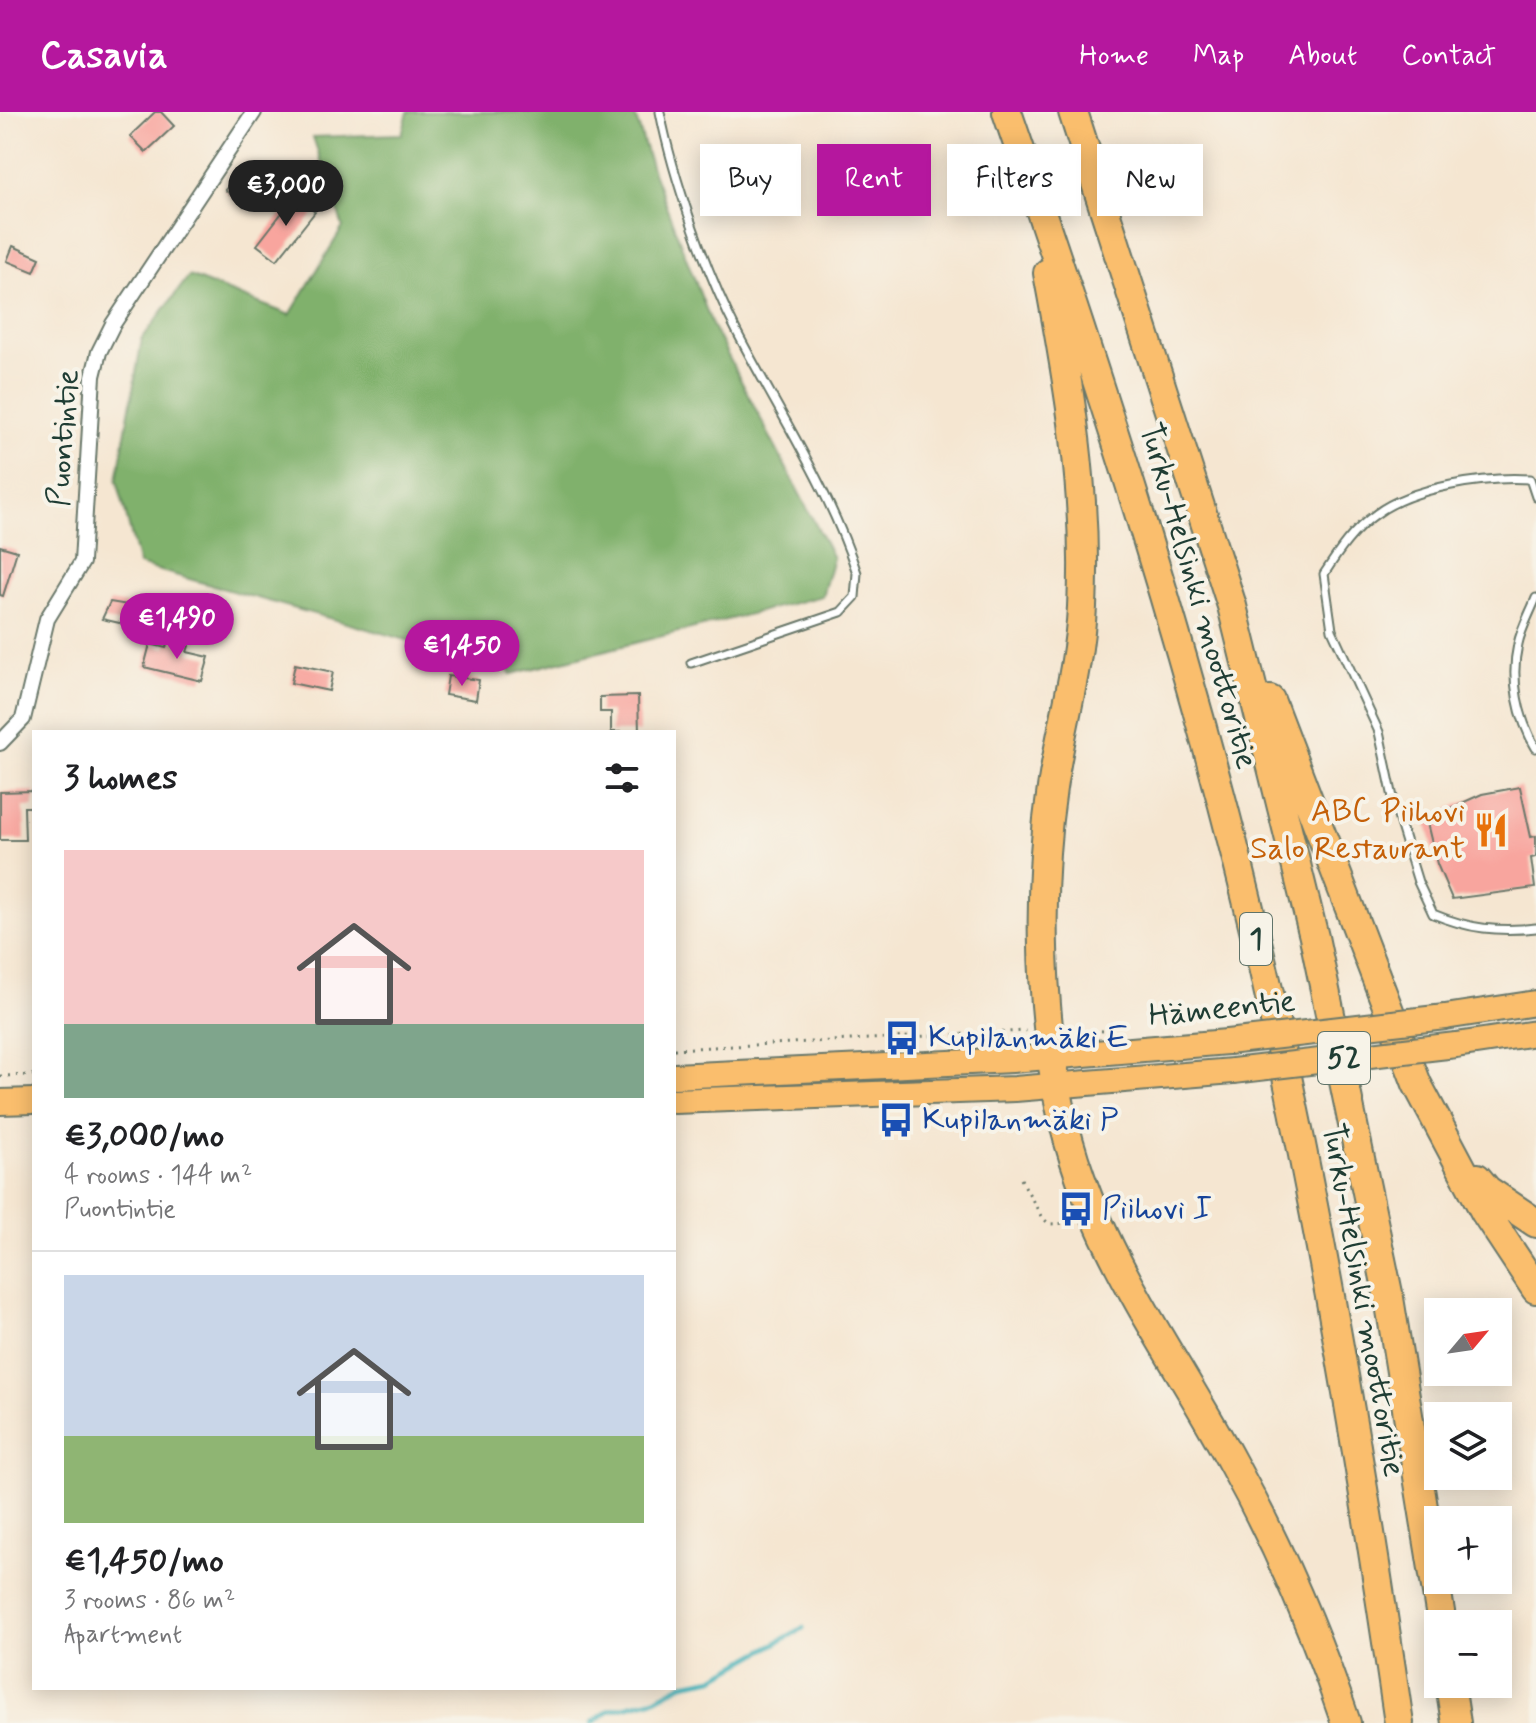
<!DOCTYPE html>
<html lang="en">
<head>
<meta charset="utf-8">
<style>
  :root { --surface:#fff; --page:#f2f2f2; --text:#202124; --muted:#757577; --line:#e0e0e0; --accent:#b5179e }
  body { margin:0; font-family:Mynerve,sans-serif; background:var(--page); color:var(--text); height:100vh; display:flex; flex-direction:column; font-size:30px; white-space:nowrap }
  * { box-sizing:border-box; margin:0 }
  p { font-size:26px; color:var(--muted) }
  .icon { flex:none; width:44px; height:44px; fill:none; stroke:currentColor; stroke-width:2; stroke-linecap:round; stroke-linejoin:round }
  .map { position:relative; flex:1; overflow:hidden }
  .panel { position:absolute; left:32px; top:618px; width:644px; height:960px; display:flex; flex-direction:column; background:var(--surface); border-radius:0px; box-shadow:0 4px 20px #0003 }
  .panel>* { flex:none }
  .banner { position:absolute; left:700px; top:32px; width:716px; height:72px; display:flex; gap:16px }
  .needle { width:52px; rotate:61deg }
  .fabs { position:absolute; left:1424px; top:1186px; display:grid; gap:16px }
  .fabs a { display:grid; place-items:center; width:88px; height:88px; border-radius:0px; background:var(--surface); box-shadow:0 4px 20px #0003; font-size:40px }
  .price { position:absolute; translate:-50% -68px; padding:0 18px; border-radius:28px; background:var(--accent); color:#fff; font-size:26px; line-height:52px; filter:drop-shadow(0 2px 4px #0008) }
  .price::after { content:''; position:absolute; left:50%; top:48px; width:24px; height:18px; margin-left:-12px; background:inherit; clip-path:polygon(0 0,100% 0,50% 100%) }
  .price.active { background:#222; color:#fff }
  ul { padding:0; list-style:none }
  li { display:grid; align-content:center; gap:16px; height:424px; padding:0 32px }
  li+li { border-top:2px solid var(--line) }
  li span { display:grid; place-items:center; height:248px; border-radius:0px; color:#555 }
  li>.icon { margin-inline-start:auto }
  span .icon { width:144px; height:144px; fill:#fffc; stroke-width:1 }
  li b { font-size:34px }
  h2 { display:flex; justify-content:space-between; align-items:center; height:96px; padding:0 32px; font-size:34px }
  .pill { padding:0 28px; border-radius:0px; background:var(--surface); box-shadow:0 4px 20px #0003; font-size:28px; line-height:72px }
  .pill.active { background:var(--accent); color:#fff }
  header { display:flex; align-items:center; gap:48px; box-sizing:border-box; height:112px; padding:0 40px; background:var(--accent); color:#fff }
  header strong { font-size:38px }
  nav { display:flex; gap:44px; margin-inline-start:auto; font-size:28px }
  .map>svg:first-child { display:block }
  .forest { fill:#80b16c; stroke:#507750; stroke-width:2 }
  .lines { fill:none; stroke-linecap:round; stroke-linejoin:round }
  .stream { stroke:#3fb0b8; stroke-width:5 }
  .building { fill:#f8a59e }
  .service-casing { stroke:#6a786b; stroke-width:11 }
  .minor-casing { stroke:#6a786b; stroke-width:18 }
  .primary-casing { stroke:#6a786b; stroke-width:28 }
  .motorway-casing { stroke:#6a786b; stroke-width:32 }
  .path { stroke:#6a786b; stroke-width:3; stroke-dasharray:2 6; stroke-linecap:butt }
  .service { stroke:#fff; stroke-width:7 }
  .minor { stroke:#fff; stroke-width:14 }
  .primary { stroke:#fabe6d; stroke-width:24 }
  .motorway { stroke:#fabe6d; stroke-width:28 }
  .primary-bridge-casing { stroke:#6a786b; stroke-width:28; stroke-linecap:butt }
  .primary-bridge { stroke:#fabe6d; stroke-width:24 }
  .labels { text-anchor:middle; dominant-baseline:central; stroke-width:8; stroke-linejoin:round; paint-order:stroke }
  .shield { fill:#f7f3e8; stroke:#60746a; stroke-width:2 }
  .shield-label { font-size:30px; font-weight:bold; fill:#1f3d34 }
  .street-label { font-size:32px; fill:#1f3d34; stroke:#f7f3e8 }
  .food-label { font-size:32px; fill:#c56008; stroke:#f7f3e8; text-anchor:end }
  .transit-label { font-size:32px; fill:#164399; stroke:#f7f3e8; text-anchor:start }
</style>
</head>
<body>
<header>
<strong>Casavia</strong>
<nav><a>Home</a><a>Map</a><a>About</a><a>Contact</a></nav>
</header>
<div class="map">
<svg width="1536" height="1611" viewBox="0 0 1536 1611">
  <rect width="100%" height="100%" fill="#f7f3e8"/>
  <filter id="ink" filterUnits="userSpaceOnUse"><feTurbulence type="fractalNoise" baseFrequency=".0125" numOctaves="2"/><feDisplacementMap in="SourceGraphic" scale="16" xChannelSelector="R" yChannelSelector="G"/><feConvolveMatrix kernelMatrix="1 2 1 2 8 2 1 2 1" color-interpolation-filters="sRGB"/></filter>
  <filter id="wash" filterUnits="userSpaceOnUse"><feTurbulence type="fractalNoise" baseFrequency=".006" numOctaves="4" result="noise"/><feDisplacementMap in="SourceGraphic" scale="32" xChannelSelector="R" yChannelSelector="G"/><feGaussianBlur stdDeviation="1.8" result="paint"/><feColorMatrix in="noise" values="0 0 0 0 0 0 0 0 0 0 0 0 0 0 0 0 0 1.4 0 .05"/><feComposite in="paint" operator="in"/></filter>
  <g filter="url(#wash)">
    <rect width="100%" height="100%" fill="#f5e6d1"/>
    <path class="forest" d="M408 0H634L653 60 713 215 833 446 822 484 511 562 480 521 421 532 139 453 117 368 142 227 189 164 290 203 343 115 313 25 402 22Z"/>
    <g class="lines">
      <path class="stream" d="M592 1611 608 1599 655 1587 683 1572 714 1566 803 1516"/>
    </g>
    <g id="blocks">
      <path class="building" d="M155 0H161L174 14 146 40 130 24Z
        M247 53 266 69 244 94 225 78Z
        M295 84 315 100 277 148 257 133Z
        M13 134 40 146 34 160 7 149Z
        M0 434 17 439 3 484 0 483Z
        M110 490 128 493 124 512 102 507Z
        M168 529 189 534 187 540 209 545 202 569 144 555 150 532 166 536Z
        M295 552 333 560 329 579 291 571Z
        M448 564 479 568 476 588 445 583Z
        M638 584 639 620H611V600H600V585Z
        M1520 675 1531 725 1536 724V745L1531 746 1535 776 1452 787 1437 752 1426 707 1482 682Z
        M34 679V695H24L25 728H0V680Z"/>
    </g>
  </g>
  <g filter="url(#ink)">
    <use href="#blocks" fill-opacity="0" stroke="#6a786b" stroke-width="2"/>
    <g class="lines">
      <g class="service-casing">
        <path id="service" d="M660 0C673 66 706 160 737 220 778 299 829 376 857 461L855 485 841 500 691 551
          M1536 385 1530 367C1486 364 1412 375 1376 402 1353 418 1339 439 1324 462L1332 518 1379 620 1395 695 1418 770 1433 802C1469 817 1498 820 1536 816
          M1536 486C1530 501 1521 517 1518 532 1510 567 1518 606 1536 636"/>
      </g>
      <g class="minor-casing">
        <path id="minor" d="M0 631 23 607 47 507 82 450 93 264 99 240 113 212 254 0"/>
      </g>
      <g class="primary-casing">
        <path id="primary" d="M1445 905 1536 891
          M1456 933 1536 921
          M674 964 1012 948 1227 930
          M674 989 1015 977 1233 959
          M0 990 34 989"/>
      </g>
      <g class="motorway-casing">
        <path id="motorway" d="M1007 0C1104 282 1196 565 1263 855 1320 1105 1362 1358 1399 1611
          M1073 0 1232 494 1314 825 1389 1186 1442 1512
          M1048 161C1069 273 1088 381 1082 495 1079 556 1061 615 1052 676 1038 771 1040 879 1056 973 1081 1122 1164 1224 1233 1352 1279 1435 1316 1521 1346 1611
          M1270 588 1417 972 1485 1100 1536 1177
          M1477 1066 1487 1078 1536 1111
          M1450 1572 1456 1611"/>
      </g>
      <path class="path" d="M1069 918 1106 919
        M674 937 1026 919
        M0 964 34 963
        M1021 1067 1041 1104 1049 1112 1075 1111"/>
      <use href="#service" class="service"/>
      <use href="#minor" class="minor"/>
      <use href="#primary" class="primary"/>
      <use href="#motorway" class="motorway"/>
      <g class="primary-bridge-casing">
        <path id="primary-bridge" d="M1227 930 1445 905
          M1233 959 1456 933"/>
      </g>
      <use href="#primary-bridge" class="primary-bridge"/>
    </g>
  </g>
  <defs>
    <g id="restaurant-bare" transform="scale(2.76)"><path d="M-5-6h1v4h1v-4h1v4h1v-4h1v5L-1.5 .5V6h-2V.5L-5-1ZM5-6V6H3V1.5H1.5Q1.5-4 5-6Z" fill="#e8710a" stroke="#f7f3e8" stroke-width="2.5" paint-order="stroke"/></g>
    <g id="bus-bare" transform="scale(2.76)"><path d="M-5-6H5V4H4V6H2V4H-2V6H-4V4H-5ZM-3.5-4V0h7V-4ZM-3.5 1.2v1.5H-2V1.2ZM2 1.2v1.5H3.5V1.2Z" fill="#1a4fb4" stroke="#f7f3e8" stroke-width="2.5" paint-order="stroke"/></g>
  </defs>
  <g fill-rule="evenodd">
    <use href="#restaurant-bare" x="1491" y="718"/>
    <use href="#bus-bare" x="902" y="926"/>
    <use href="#bus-bare" x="896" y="1008"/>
    <use href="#bus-bare" x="1076" y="1097"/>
  </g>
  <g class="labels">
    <g class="shield">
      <rect x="1240" y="801" width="32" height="52" rx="6"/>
      <rect x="1318" y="920" width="52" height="52" rx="6"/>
    </g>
    <g class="shield-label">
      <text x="1256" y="827">1</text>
      <text x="1344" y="946">52</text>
    </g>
    <g class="street-label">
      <text transform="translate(64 326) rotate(-86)">Puontintie</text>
      <text transform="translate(1198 484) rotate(74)">Turku-Helsinki moottoritie</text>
      <text transform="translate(1222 897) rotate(-6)">Hämeentie</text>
      <text transform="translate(1363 1188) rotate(80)">Turku-Helsinki moottoritie</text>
    </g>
    <g class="food-label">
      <text x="1465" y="700">ABC Piihovi<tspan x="1465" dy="37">Salo Restaurant</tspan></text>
    </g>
    <g class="transit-label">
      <text x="928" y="926">Kupilanmäki E</text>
      <text x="922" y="1008">Kupilanmäki P</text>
      <text x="1102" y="1097">Piihovi I</text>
    </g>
  </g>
</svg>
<div class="fabs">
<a><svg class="needle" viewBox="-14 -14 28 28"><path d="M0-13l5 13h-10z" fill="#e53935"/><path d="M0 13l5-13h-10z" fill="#757577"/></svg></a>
<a><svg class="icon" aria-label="layers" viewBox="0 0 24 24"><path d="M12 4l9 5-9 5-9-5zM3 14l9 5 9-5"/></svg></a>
<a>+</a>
<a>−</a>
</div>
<b class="price active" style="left:286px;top:116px">€3,000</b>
<b class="price" style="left:177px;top:549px">€1,490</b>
<b class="price" style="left:462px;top:576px">€1,450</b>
<div class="banner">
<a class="pill">Buy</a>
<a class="pill active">Rent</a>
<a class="pill">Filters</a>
<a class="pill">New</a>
</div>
<section class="panel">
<h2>3 homes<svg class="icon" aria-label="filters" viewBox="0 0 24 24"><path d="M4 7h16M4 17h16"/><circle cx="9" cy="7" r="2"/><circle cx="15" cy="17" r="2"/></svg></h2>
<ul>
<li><span style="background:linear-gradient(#f6c9c9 70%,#7fa58c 0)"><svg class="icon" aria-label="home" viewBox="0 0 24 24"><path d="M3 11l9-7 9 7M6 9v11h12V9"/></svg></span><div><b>€3,000/mo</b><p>4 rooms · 144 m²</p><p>Puontintie</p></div></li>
<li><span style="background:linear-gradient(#c9d6e8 65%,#8fb573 0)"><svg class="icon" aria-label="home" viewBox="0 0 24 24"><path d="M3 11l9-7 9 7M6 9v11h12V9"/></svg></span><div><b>€1,450/mo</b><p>3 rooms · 86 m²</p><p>Apartment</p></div></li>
</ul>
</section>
</div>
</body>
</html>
